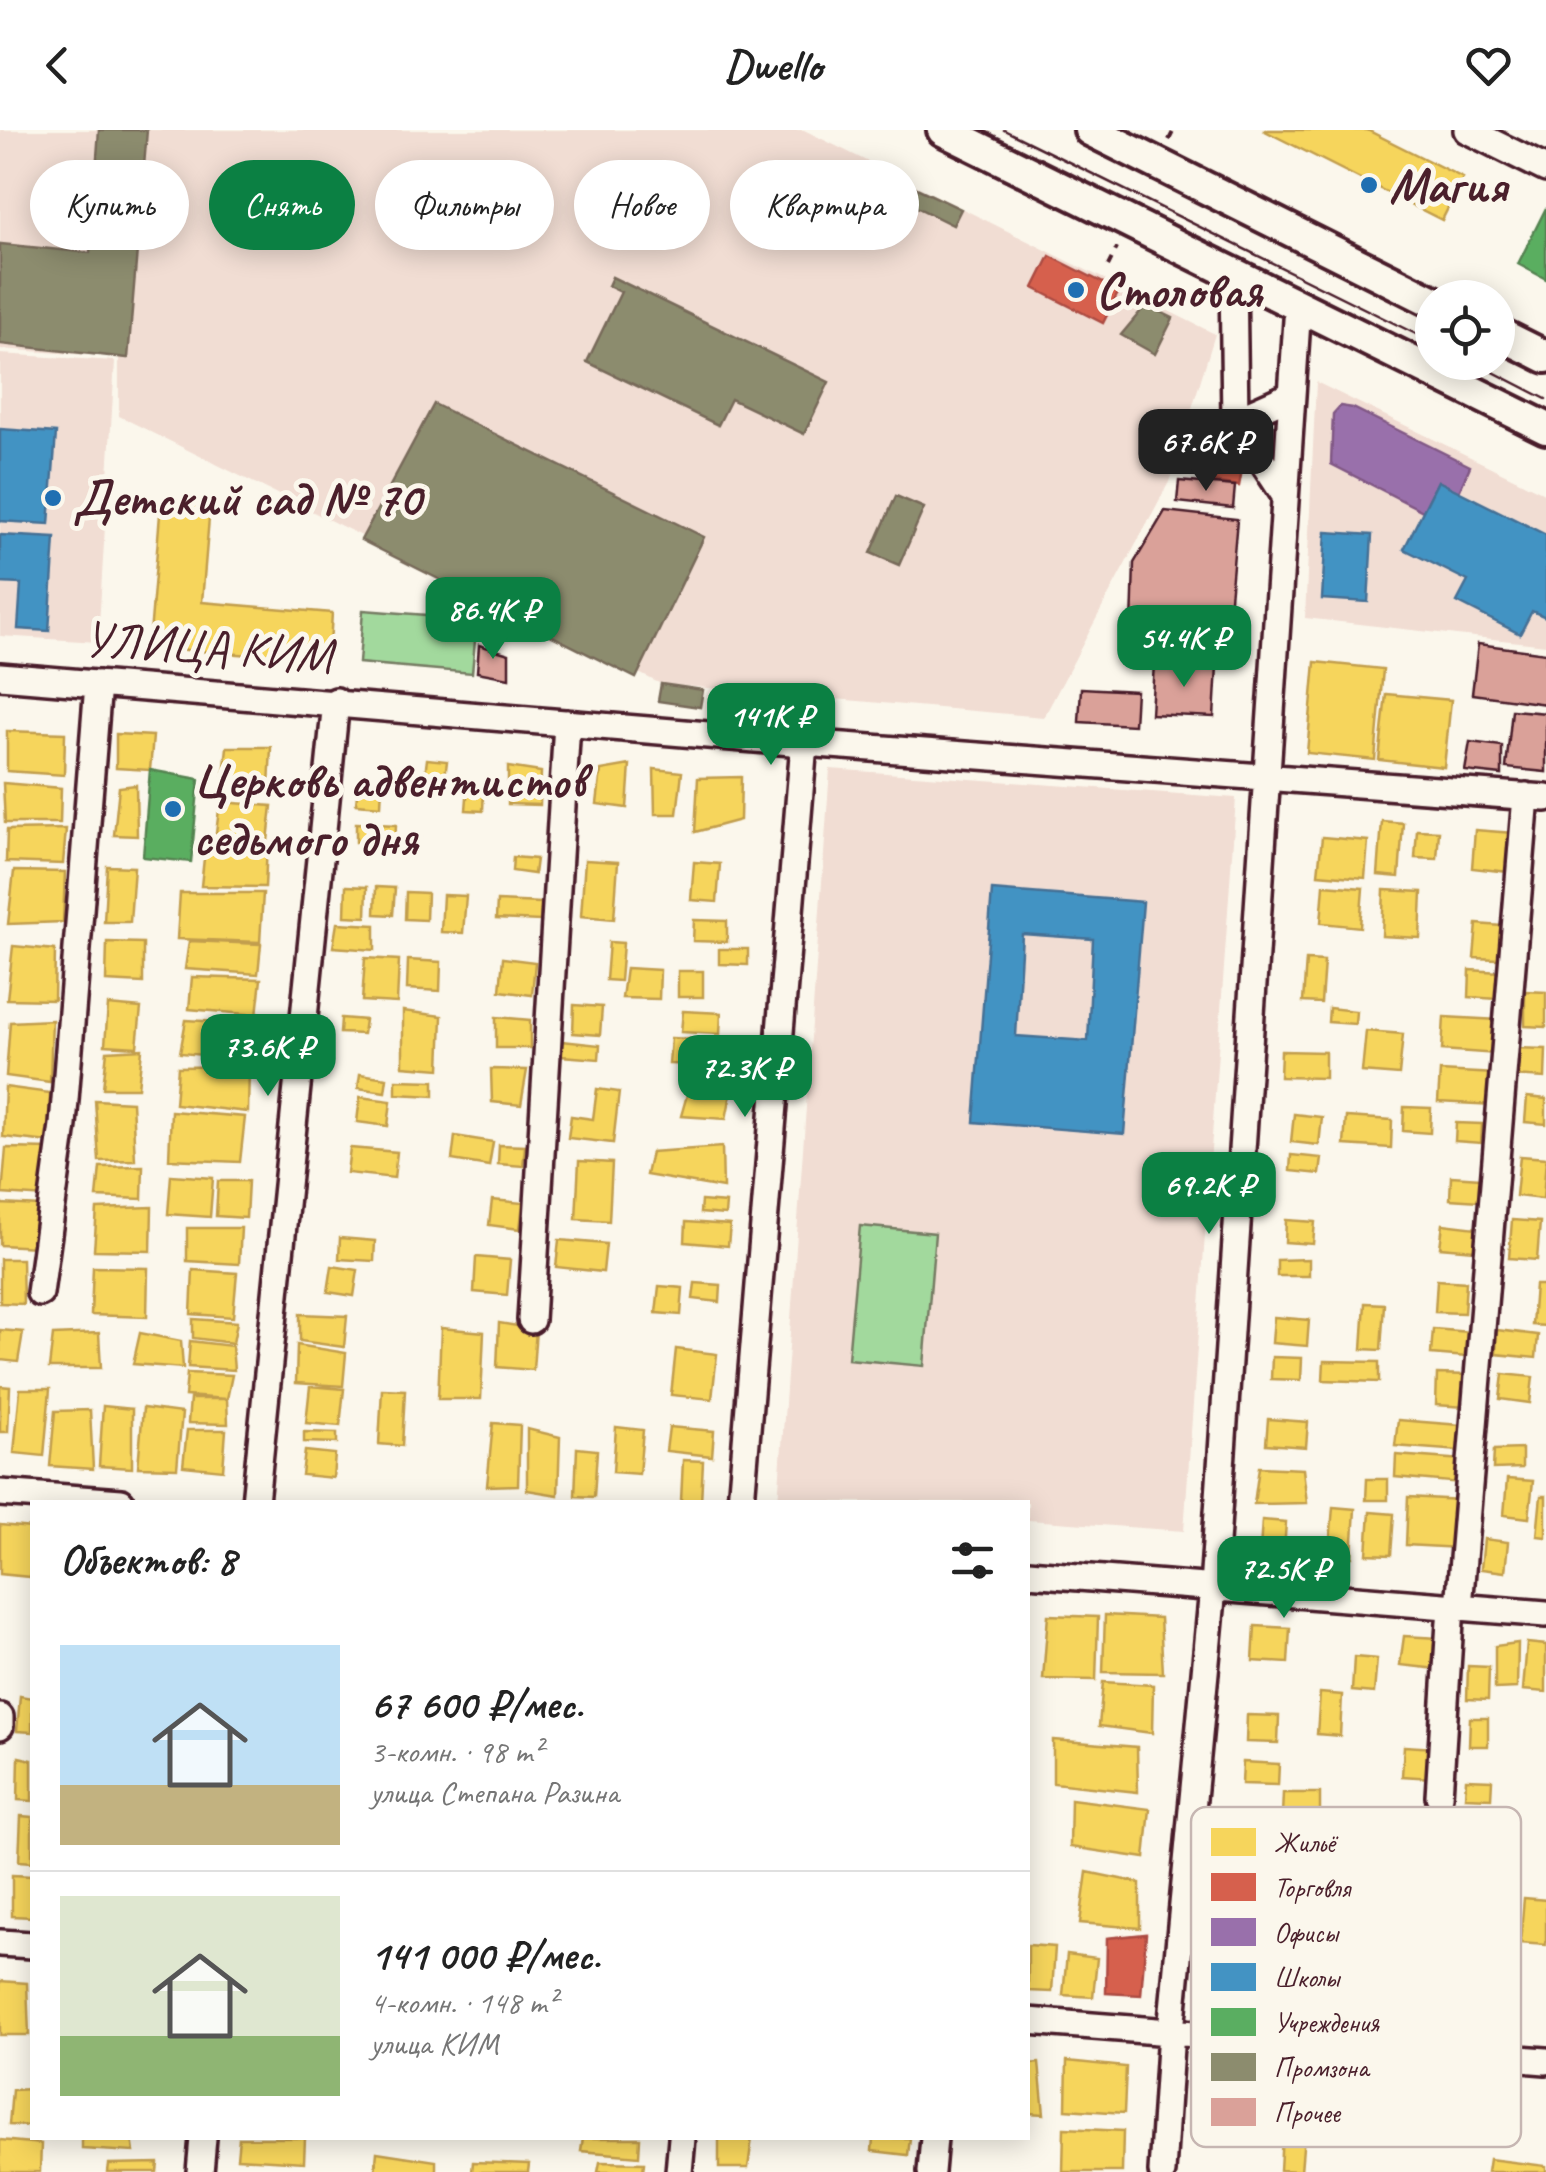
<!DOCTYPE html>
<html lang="ru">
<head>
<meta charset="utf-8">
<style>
  :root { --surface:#fff; --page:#f2f2f2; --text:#222; --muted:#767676; --line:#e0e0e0; --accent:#0b8043 }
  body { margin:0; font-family:Caveat,sans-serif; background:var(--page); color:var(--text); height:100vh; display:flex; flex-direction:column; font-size:38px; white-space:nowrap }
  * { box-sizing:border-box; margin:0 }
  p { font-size:32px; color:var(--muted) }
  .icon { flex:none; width:55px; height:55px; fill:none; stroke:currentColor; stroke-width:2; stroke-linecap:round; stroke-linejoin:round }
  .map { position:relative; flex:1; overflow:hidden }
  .drawer { position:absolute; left:30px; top:1370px; width:1000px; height:640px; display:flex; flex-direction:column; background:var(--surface); border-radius:0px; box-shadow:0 5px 25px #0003 }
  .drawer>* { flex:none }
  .banner { position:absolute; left:30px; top:30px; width:1000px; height:90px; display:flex; gap:20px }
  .buttons { position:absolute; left:1415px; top:150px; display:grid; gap:20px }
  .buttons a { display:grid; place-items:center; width:100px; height:100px; border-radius:50%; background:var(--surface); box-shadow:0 5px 25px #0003; font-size:50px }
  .price { position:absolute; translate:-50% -85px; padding:0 22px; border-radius:20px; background:var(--accent); color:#fff; font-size:32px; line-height:65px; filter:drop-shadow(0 2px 5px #0008) }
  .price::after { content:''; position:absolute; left:50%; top:60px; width:30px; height:22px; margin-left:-15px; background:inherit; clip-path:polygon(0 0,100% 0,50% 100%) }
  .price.active { background:#222; color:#fff }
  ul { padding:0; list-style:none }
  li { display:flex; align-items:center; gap:30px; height:250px; padding:0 30px }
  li+li { border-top:2px solid var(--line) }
  li span { display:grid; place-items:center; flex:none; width:280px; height:200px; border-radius:0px; color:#555 }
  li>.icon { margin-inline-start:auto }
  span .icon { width:120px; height:120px; fill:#fffc; stroke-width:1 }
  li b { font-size:42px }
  h2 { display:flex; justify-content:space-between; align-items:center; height:120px; padding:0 30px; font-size:42px }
  .tag { padding:0 35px; border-radius:45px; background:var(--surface); box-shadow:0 5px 25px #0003; font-size:35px; line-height:90px }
  .tag.active { background:var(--accent); color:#fff }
  header { display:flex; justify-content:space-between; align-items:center; height:130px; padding:0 30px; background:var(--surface); font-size:45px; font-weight:700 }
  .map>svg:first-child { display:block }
  .built { fill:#f1ddd3 }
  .green { fill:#a2d99d; stroke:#767c64; stroke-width:2.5 }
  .homes { fill:#f6d55c; stroke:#c29e4d; stroke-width:2.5 }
  .shops { fill:#d6604d; stroke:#ac4c43; stroke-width:2.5 }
  .offices { fill:#9970ab; stroke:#815885; stroke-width:2.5 }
  .schools { fill:#4393c3; stroke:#457095; stroke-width:2.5; fill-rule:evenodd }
  .public { fill:#5aae61; stroke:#558351; stroke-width:2.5 }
  .industry { fill:#8c8c6e; stroke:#786b5a; stroke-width:2.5 }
  .building { fill:#daa199; stroke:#4a1f2b; stroke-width:2.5 }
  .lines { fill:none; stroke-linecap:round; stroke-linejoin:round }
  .minor-casing { stroke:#4a1f2b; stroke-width:32 }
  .major-casing { stroke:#4a1f2b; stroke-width:38 }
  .path { stroke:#4a1f2b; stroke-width:4; stroke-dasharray:8 8; stroke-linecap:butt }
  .minor { stroke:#fbf7ec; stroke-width:25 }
  .major { stroke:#fbf7ec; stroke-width:30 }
  .tram { stroke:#4a1f2b; stroke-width:2.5 }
  .poi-dot { fill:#1f6fb2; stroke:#fbf7ec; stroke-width:4 }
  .labels { text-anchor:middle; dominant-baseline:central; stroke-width:10; stroke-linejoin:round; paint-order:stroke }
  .poi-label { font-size:50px; font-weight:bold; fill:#4a1f2b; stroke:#fbf7ec; text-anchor:start }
  .street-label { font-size:50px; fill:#4a1f2b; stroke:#fbf7ec }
  .key { fill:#fbf7ec; stroke:#c6b6b2; stroke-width:2.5 }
  .key-label { font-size:28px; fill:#4a1f2b }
</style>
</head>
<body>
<header><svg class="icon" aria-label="back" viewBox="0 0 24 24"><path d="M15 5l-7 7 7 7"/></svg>Dwello<svg class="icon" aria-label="heart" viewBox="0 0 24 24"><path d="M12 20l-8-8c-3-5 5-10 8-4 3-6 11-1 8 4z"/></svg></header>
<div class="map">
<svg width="1546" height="2042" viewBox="0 0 1546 2042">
  <rect width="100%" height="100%" fill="#fbf7ec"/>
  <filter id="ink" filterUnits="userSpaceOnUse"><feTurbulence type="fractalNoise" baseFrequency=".01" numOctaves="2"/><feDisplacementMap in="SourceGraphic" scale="20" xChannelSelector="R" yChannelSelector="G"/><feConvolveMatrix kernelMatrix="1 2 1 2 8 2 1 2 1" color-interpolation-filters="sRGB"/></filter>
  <g filter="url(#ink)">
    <path class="built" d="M0 0H804L1215 204 1169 352 1044 587 661 554 119 286V227L0 219Z
      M0 224 115 231 98 512 0 506Z
      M1316 252 1546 364V515L1305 488Z
      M830 639 1236 668 1184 1401 1028 1390V1372H778Z"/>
    <path class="green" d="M363 480 477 489 472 543 359 533Z
      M860 1096 935 1103 924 1236 848 1229Z"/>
    <path class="homes" d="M1263 0H1367L1463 48 1442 90Z
      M161 372 210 376 202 472 332 483 329 531 149 517Z
      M1315 532 1383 539 1375 630 1307 623Z
      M1386 564 1451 570 1444 637 1379 630Z
      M7 601 65 603 64 645 7 641Z
      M116 604 153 606 150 640 116 638Z
      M227 617H271L269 657 223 656Z
      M427 629 447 631 444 655 424 653Z
      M630 635 627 678 597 674 601 640Z
      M508 637 541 642 540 675 508 674Z
      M654 639 682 642 677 684H655Z
      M741 647 740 690 695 702 698 648Z
      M3 653 61 658 60 693H5Z
      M358 654 382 656 381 676 356 674Z
      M136 655 137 706 114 705 119 657Z
      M468 655 484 656 483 681 466 680Z
      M220 672 272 676 268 711H215Z
      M1382 691 1403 693 1399 747 1378 745Z
      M356 693 396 695 395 713 356 712Z
      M66 699 63 734 6 732 7 700Z
      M1417 700 1439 701 1437 729 1415 728Z
      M1475 700 1513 703 1509 742 1472 738Z
      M1322 707 1368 711 1365 748 1318 744Z
      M267 715 265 757 201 756 205 719Z
      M513 727 536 729 534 744 512 741Z
      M585 730 618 732 614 789 581 786Z
      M694 732 720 734 717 772 691 770Z
      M107 736 134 737 130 792H104Z
      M14 741 65 742 63 792 8 794Z
      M1324 755 1363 758 1360 797 1321 793Z
      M346 756 367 757 366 787 345 786Z
      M376 757 395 758 393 785 375 784Z
      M1384 760 1422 762 1420 808 1382 806Z
      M406 762 427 763 426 790 405 789Z
      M180 763H263L260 812 177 809Z
      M443 765 466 766 463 803 441 802Z
      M497 771 541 773 540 791 496 789Z
      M694 790 727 791V812L693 811Z
      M337 793 375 795V820L333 817Z
      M1477 794 1501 796 1498 829 1474 828Z
      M189 811 261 814 258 844 185 839Z
      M107 812 143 813V853L106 851Z
      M609 812 623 813 620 851 606 850Z
      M13 816 55 820 54 870 7 869Z
      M719 819H748V835L719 834Z
      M365 828 399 830 397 873 362 871Z
      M503 828 535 832 532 865 500 861Z
      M408 830 441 832 440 861 407 859Z
      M1306 830 1324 831 1321 873 1303 872Z
      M626 838 660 840 659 869 622 868Z
      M1470 840 1499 842 1497 869 1469 867Z
      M678 841H703V867H678Z
      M192 847 261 849 257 885 189 879Z
      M1525 861 1546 862V897L1525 896Z
      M108 875 141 878 137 917 105 915Z
      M574 875 602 877 600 905 573 903Z
      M1329 878 1356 881 1355 894 1328 892Z
      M403 881 442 886 440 939 403 936Z
      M683 881 721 883 720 904 681 902Z
      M496 887 530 890V918H496Z
      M1444 887 1499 890 1497 924 1442 920Z
      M341 888 365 890 363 904 340 903Z
      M52 890 50 952 6 946 10 892Z
      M186 890 253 894 248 929 180 923Z
      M1366 901 1403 904 1399 945 1362 942Z
      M671 908 708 910 707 935 669 934Z
      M562 911 600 915 599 929 561 926Z
      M1514 918 1546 919 1545 948 1511 946Z
      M142 919 138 958H103L107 921Z
      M1281 921 1325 922V948L1280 947Z
      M249 936 248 982 175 974 178 937Z
      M491 939 527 940 521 975 492 972Z
      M1440 941 1496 944 1495 975 1438 972Z
      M360 944 387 948 385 962 358 958Z
      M396 950 434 951V966L396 964Z
      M691 951 733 954 726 989 681 986Z
      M5 957 50 963 49 1012 3 1007Z
      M597 959 619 962 613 1013 568 1008 571 986 593 989Z
      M360 967 391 971 388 996 357 992Z
      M1527 967 1546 969V994L1525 992Z
      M95 970 132 972 135 1030 99 1031Z
      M1404 977 1431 978 1430 1003 1403 1001Z
      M171 981 245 987 240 1032 169 1029Z
      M1294 984 1322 987 1319 1015 1291 1012Z
      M1346 987 1392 990 1391 1018 1344 1015Z
      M1456 993 1482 994 1481 1013 1455 1011Z
      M455 1006 493 1012 489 1036 452 1030Z
      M499 1015 525 1016 523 1036 498 1034Z
      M722 1017 723 1058 646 1045 651 1022Z
      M6 1018 51 1019 47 1067 2 1064Z
      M350 1018 397 1022 394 1048 347 1043Z
      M1291 1025 1322 1028 1320 1044 1290 1041Z
      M1520 1026 1546 1028 1543 1069 1516 1066Z
      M579 1031 612 1033 609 1091 576 1089Z
      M143 1036 142 1069 97 1067 100 1037Z
      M171 1045 213 1048 210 1087 168 1084Z
      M1451 1046 1480 1048 1479 1071 1450 1069Z
      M218 1051H248L246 1088 216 1086Z
      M492 1070 523 1073 520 1099 489 1095Z
      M701 1071 726 1073 725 1085 700 1083Z
      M0 1074 41 1076 38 1117 0 1115Z
      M152 1077 151 1121 94 1120 97 1079Z
      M1286 1090 1315 1092 1313 1114 1285 1112Z
      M1512 1090 1540 1092 1537 1130 1509 1128Z
      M686 1092 730 1095 728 1116 685 1112Z
      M1443 1094 1477 1098 1474 1120 1440 1117Z
      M187 1098H241L239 1134 187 1131Z
      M340 1108 375 1111 374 1131 339 1129Z
      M559 1110 606 1114 603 1142 556 1137Z
      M476 1127 510 1130 507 1165 474 1162Z
      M0 1129H22L23 1174 0 1173Z
      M1309 1129V1146H1277V1130Z
      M332 1136 358 1140 354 1166 328 1162Z
      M93 1137 148 1138 147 1187 91 1185Z
      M193 1140 237 1143 233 1187 191 1184Z
      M1437 1150 1466 1152 1464 1183 1435 1182Z
      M695 1153 721 1155 720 1172 693 1169Z
      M1535 1155H1546V1196L1532 1195Z
      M659 1156 683 1158 681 1185 656 1183Z
      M1365 1173 1384 1174 1381 1220 1362 1219Z
      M300 1184 347 1186 344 1217 300 1211Z
      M1274 1187 1309 1190 1307 1216 1272 1213Z
      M193 1189 237 1192 233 1213 193 1208Z
      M499 1193 536 1199 533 1240 497 1237Z
      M441 1198 484 1202 481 1269H438Z
      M1433 1199 1481 1203 1479 1228 1431 1224Z
      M0 1200 23 1202 18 1232 0 1230Z
      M1497 1200 1538 1205 1536 1228 1496 1224Z
      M99 1203 101 1238H49L53 1205Z
      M140 1203 181 1211 183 1238 133 1234Z
      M190 1211 232 1216 234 1240 188 1237Z
      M297 1215 346 1223 343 1256 296 1253Z
      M676 1219 717 1224 712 1269 671 1265Z
      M1272 1227 1302 1228 1301 1250 1271 1249Z
      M1324 1231 1379 1232V1252L1323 1250Z
      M187 1243 232 1245 227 1269 185 1266Z
      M1437 1244 1468 1245 1466 1277 1436 1275Z
      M1503 1244 1533 1247 1530 1273 1500 1269Z
      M0 1256 10 1257 8 1302H0Z
      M310 1256 344 1259 340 1296 306 1293Z
      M20 1259H50L44 1326 14 1323Z
      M382 1259 405 1260 402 1316 379 1314Z
      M190 1269H227L228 1294 188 1293Z
      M103 1276 132 1279V1338L99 1336Z
      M143 1278 182 1283 177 1338 138 1337Z
      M90 1280 93 1339 50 1336 55 1281Z
      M1268 1289 1308 1292 1306 1317 1266 1314Z
      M1398 1290 1460 1295V1321L1395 1316Z
      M493 1293 520 1295 518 1355 487 1356Z
      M616 1297 643 1300 639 1344 613 1342Z
      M669 1297 714 1301 712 1326 666 1321Z
      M527 1299 560 1307 558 1365 527 1360Z
      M187 1300H226L223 1340 183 1336Z
      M304 1302 337 1303V1313L304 1312Z
      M577 1318 597 1320 594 1367 575 1366Z
      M1522 1319V1338L1493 1339 1494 1320Z
      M305 1321 335 1324 333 1348 302 1345Z
      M1396 1325 1463 1330 1461 1353 1395 1347Z
      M683 1330 703 1331 701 1372 681 1371Z
      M1259 1337 1303 1339 1307 1373 1254 1374Z
      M1367 1349H1388V1370H1366Z
      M1507 1349 1533 1351 1529 1388 1504 1385Z
      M1541 1366H1546V1407L1537 1406Z
      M1408 1367 1461 1370 1459 1418 1406 1415Z
      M1333 1377 1355 1379 1352 1427 1329 1425Z
      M1370 1382 1394 1384 1391 1425 1367 1424Z
      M1262 1390 1286 1392 1284 1421 1260 1420Z
      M0 1395 31 1398 30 1447 0 1444Z
      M1484 1409 1508 1412 1505 1442 1481 1439Z
      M1048 1485 1098 1487 1096 1550 1043 1549Z
      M1105 1485 1160 1488 1163 1543 1103 1542Z
      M1255 1496 1290 1498 1288 1533 1253 1531Z
      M1404 1506 1438 1508V1539L1400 1535Z
      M1518 1513 1517 1558 1495 1559V1516Z
      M1527 1513 1546 1515V1562L1523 1560Z
      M1354 1527 1377 1529 1374 1563 1352 1561Z
      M1468 1536 1489 1537 1488 1570 1467 1569Z
      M1103 1552 1153 1555 1152 1603 1099 1596Z
      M1320 1563 1342 1565 1340 1606 1317 1604Z
      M20 1566 32 1568V1602L17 1601Z
      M1247 1585 1279 1586 1278 1613 1246 1612Z
      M1470 1588H1488V1616H1469Z
      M1053 1610 1137 1617 1138 1662 1053 1653Z
      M1404 1616 1435 1618 1432 1648 1402 1646Z
      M19 1627 32 1630V1671L18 1670Z
      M1243 1632 1279 1634 1278 1655 1242 1654Z
      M1466 1649 1492 1650 1491 1668 1465 1667Z
      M1283 1663H1320V1686L1282 1685Z
      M1071 1669 1150 1679 1145 1728 1070 1717Z
      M21 1686 32 1687V1732L19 1731Z
      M1087 1742 1140 1753V1798L1080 1793Z
      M12 1745 32 1746V1787L12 1786Z
      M1524 1768 1546 1770V1815L1520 1813Z
      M1028 1815 1055 1817 1052 1862 1028 1861Z
      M1067 1824 1097 1828 1093 1867 1063 1865Z
      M0 1851 27 1853 29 1905H0Z
      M1067 1931 1126 1937 1124 1983 1066 1979Z
      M1039 1933 1044 1984 1028 1983V1934Z
      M32 1959V1996L9 1995 12 1960Z
      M1064 1998 1123 2001 1122 2042H1063Z
      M1282 2004 1304 2005 1301 2041 1280 2040Z
      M82 2008H132L134 2022 82 2019Z
      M239 2008H305L304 2032 237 2028Z
      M583 2008H640L639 2026 581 2021Z
      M719 2008H752L748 2038H719Z
      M873 2008H910L908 2025 872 2021Z
      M0 2010 41 2014 40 2042H0Z
      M377 2022 436 2031V2042H375Z
      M1489 2029 1546 2036V2042H1487Z
      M473 2032 529 2034 528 2042H472Z
      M600 2032 644 2033 643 2042H598Z
      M158 2033 157 2042H108L109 2034Z"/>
    <path class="shops" d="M1050 126 1119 161 1103 193 1034 158Z
      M1223 297 1249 302 1239 356 1214 352Z
      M1146 1804 1141 1865 1106 1863 1107 1808Z"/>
    <path class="offices" d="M1340 276 1353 278 1470 336 1459 362 1438 351 1423 381 1331 334 1333 284Z"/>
    <path class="schools" d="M0 299 56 303 49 394 0 391Z
      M1438 351 1546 405V487L1532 481 1520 504 1457 472 1468 451 1404 419Z
      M1326 402 1372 405 1368 472 1322 469Z
      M0 405 55 408 49 501 18 499 21 454 0 453Z
      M992 760 1143 772 1124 1004 974 992ZM1022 804 1093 809 1088 911 1016 906Z"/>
    <path class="public" d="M1546 78V149L1518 134Z
      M150 640 199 649 191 732 143 727Z"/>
    <path class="industry" d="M99 0H147L128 228 0 214V114L90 123Z
      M902 51 961 79 953 95 894 66Z
      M612 147 829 252 804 304 731 269 718 295 587 232 621 162 608 156Z
      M1146 175 1173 188 1155 224 1121 205Z
      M434 274 704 407 636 548 361 410Z
      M896 366 924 378 899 435 871 423Z
      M661 554 703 560 700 577 658 571Z
      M724 559 781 565 779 586 722 580Z"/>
    <path class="building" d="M1179 351 1235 356 1233 378 1177 372Z
      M1165 381 1237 389 1227 503 1132 496 1134 433Z
      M1478 514 1546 523V574L1472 564Z
      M479 515 509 524V548L477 542Z
      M1154 533 1217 536 1214 587 1151 584Z
      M1081 558 1136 561 1134 595 1079 592Z
      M1512 580 1546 583V642L1506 638Z
      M1470 612 1502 616V645L1465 641Z"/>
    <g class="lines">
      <g class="minor-casing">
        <path id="minor" d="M1467 0 1546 39
          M1233 144 1235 290 1285 366
          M1235 290 1291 265
          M0 546 804 613 1546 668
          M40 1163 63 995 98 554
          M531 1190 567 593
          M0 1363 121 1372
          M255 1372 336 571
          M741 1372 804 613
          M1028 1443 1546 1484
          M1459 1477 1526 666
          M0 1596V1587
          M1439 1666 1451 1476
          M0 1813 32 1815
          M1028 1891 1546 1931
          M200 2042 203 2008
          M679 2042 682 2008
          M931 2042 934 2008
          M1162 2042 1171 1901 1213 1458 1298 175"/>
      </g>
      <g class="major-casing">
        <path id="major" d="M943 0 1546 298
          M1090 0 1432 171
          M1498 203 1546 227"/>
      </g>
      <path class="path" d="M1169 10 1174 0
        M1108 136 1117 118"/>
      <use href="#minor" class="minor"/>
      <use href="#major" class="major"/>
      <path class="tram" d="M1004 0 1432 212
        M1474 232 1546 269"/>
    </g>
  </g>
  <g class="poi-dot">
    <circle cx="1369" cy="55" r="10"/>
    <circle cx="1076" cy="160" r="10"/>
    <circle cx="53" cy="368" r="10"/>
    <circle cx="173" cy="679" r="10"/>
  </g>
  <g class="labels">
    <g class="poi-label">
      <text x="1389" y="55">Магия</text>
      <text x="1096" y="160">Столовая</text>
      <text x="73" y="368">Детский сад № 70</text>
      <text x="193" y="650">Церковь адвентистов<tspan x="193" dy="58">седьмого дня</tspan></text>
    </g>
    <g class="street-label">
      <text transform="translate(208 517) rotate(4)">УЛИЦА КИМ</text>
    </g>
  </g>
  <rect x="1191" y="1677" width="330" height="340" rx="15" class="key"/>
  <rect x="1211" y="1698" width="45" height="28" fill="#f6d55c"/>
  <rect x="1211" y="1743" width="45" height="28" fill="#d6604d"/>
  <rect x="1211" y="1788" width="45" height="28" fill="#9970ab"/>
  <rect x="1211" y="1833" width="45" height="28" fill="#4393c3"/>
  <rect x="1211" y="1878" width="45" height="28" fill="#5aae61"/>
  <rect x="1211" y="1923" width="45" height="28" fill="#8c8c6e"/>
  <rect x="1211" y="1968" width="45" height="28" fill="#daa199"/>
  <g class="key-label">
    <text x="1274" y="1722">Жильё</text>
    <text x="1274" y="1767">Торговля</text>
    <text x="1274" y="1812">Офисы</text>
    <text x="1274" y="1857">Школы</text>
    <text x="1274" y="1902">Учреждения</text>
    <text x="1274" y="1947">Промзона</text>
    <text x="1274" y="1992">Прочее</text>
  </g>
</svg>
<div class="buttons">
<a><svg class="icon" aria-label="locate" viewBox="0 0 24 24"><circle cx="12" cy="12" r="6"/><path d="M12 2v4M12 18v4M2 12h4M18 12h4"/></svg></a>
</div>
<b class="price active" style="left:1206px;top:364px">67.6K ₽</b>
<b class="price" style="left:493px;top:532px">86.4K ₽</b>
<b class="price" style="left:1184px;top:560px">54.4K ₽</b>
<b class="price" style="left:771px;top:638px">141K ₽</b>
<b class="price" style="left:268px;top:969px">73.6K ₽</b>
<b class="price" style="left:745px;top:990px">72.3K ₽</b>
<b class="price" style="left:1209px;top:1107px">69.2K ₽</b>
<b class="price" style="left:1284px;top:1491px">72.5K ₽</b>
<div class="banner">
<a class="tag">Купить</a>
<a class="tag active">Снять</a>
<a class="tag">Фильтры</a>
<a class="tag">Новое</a>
<a class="tag">Квартира</a>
</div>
<section class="drawer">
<h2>Объектов: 8<svg class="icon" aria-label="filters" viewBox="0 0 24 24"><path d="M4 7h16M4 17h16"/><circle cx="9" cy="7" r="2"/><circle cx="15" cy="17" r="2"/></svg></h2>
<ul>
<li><span style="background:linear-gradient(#bfe0f5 70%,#c2b280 0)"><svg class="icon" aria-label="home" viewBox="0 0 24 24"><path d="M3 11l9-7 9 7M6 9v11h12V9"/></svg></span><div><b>67 600 ₽/мес.</b><p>3-комн. · 98 m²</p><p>улица Степана Разина</p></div></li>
<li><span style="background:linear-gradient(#dfe7d0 70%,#8fb573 0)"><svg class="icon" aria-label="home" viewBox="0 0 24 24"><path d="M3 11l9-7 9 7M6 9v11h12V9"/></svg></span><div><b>141 000 ₽/мес.</b><p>4-комн. · 148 m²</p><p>улица КИМ</p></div></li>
</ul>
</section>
</div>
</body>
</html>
